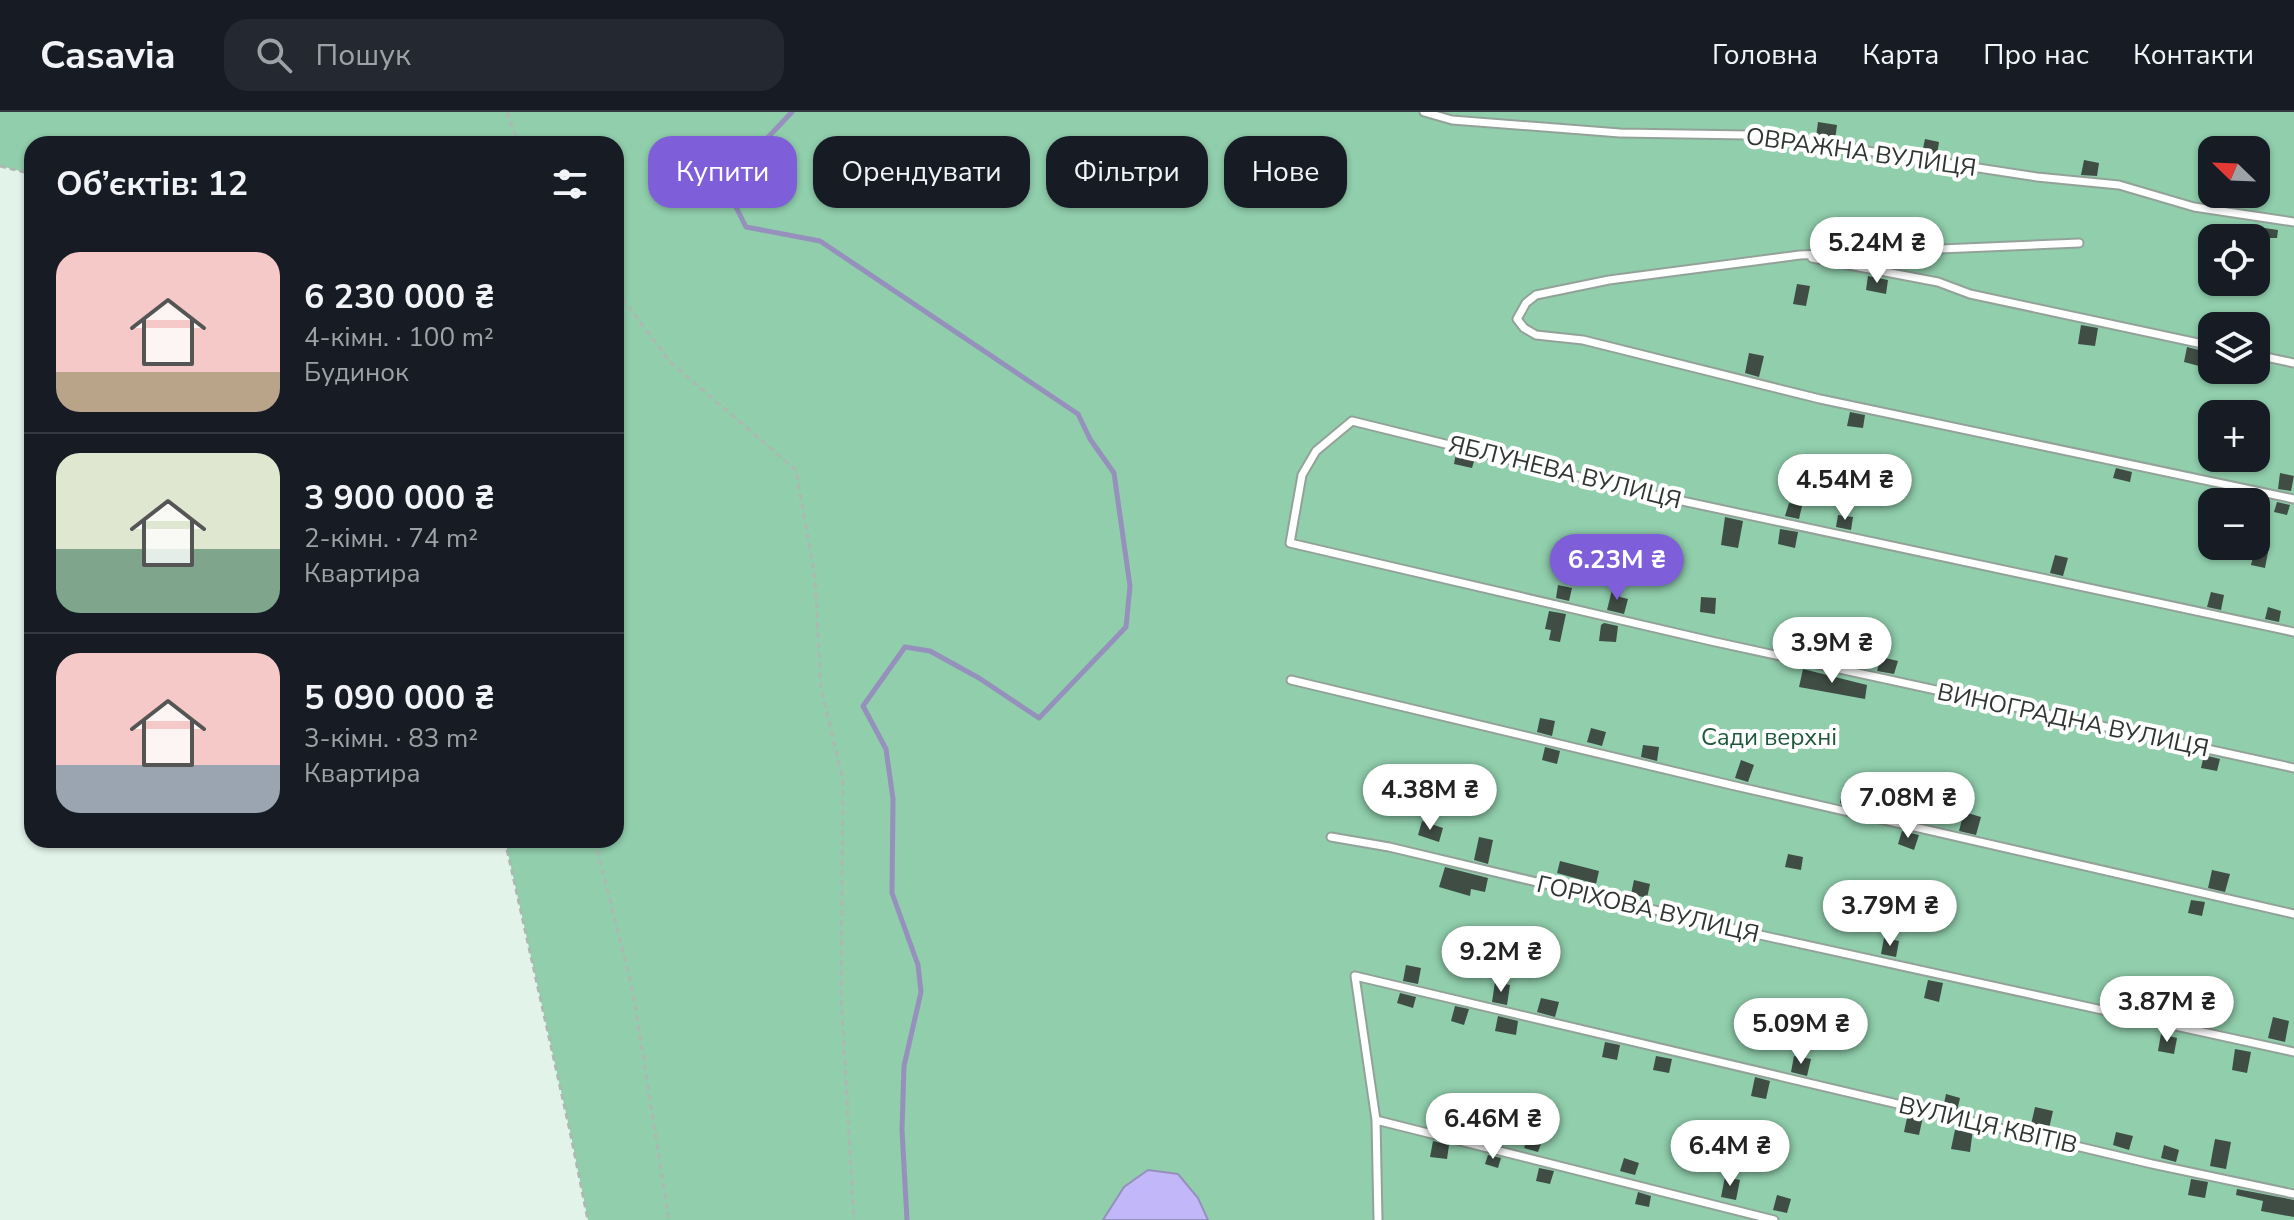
<!DOCTYPE html>
<html lang="uk">
<head>
<meta charset="utf-8">
<style>
  :root { --surface:#171b24; --page:#242831; --text:#f1f3f6; --muted:#9ea1a6; --line:#363941; --accent:#7f5fd9 }
  body { margin:0; font-family:"Nunito Sans",sans-serif; background:var(--page); color:var(--text); height:100vh; display:flex; flex-direction:column; font-size:30px; white-space:nowrap }
  * { box-sizing:border-box; margin:0 }
  p { font-size:26px; color:var(--muted) }
  .icon { flex:none; width:44px; height:44px; fill:none; stroke:currentColor; stroke-width:2; stroke-linecap:round; stroke-linejoin:round }
  .map { position:relative; flex:1; overflow:hidden }
  .side { position:absolute; left:24px; top:24px; width:600px; height:712px; display:flex; flex-direction:column; background:var(--surface); border-radius:24px; box-shadow:0 2px 6px #0004 }
  .side>* { flex:none }
  .guide { position:absolute; left:648px; top:24px; width:760px; height:72px; display:flex; gap:16px }
  .needle { width:52px; rotate:293deg }
  .buttons { position:absolute; left:2198px; top:24px; display:grid; gap:16px }
  .buttons a { display:grid; place-items:center; width:72px; height:72px; border-radius:16px; background:var(--surface); box-shadow:0 2px 6px #0004; font-size:40px }
  .price { position:absolute; translate:-50% -68px; padding:0 18px; border-radius:28px; background:#fff; color:#222; font-size:26px; line-height:52px; filter:drop-shadow(0 2px 4px #0008) }
  .price::after { content:''; position:absolute; left:50%; top:48px; width:24px; height:18px; margin-left:-12px; background:inherit; clip-path:polygon(0 0,100% 0,50% 100%) }
  .price.selected { background:var(--accent); color:#fff }
  ul { padding:0; list-style:none }
  li { display:flex; align-items:center; gap:24px; height:200px; padding:0 32px }
  li+li { border-top:2px solid var(--line) }
  li span { display:grid; place-items:center; flex:none; width:224px; height:160px; border-radius:24px; color:#555 }
  li>.icon { margin-inline-start:auto }
  span .icon { width:96px; height:96px; fill:#fffc; stroke-width:1 }
  li b { font-size:34px }
  h2 { display:flex; justify-content:space-between; align-items:center; height:96px; padding:0 32px; font-size:34px }
  .tag { padding:0 28px; border-radius:24px; background:var(--surface); box-shadow:0 2px 6px #0004; font-size:28px; line-height:72px }
  .tag.selected { background:var(--accent); color:#fff }
  header { display:flex; align-items:center; gap:48px; box-sizing:border-box; height:112px; padding:0 40px; background:var(--surface); border-bottom:2px solid var(--line) }
  header strong { font-size:38px }
  nav { display:flex; gap:44px; margin-inline-start:auto; font-size:28px }
  .search { width:560px; height:72px; background:var(--page); display:flex; align-items:center; gap:20px; box-sizing:border-box; padding:0 28px; border-radius:24px; color:var(--muted); font-size:30px }
  .map>svg:first-child { display:block }
  .green { fill:#90ceac; fill-rule:evenodd }
  .water { fill:#c2b7f9; stroke:#9690bd; stroke-width:2 }
  .lines { fill:none; stroke-linecap:round; stroke-linejoin:round }
  .stream { stroke:#9690bd; stroke-width:5 }
  .building { fill:#3f4d45 }
  .service-casing { stroke:#93a299; stroke-width:11 }
  .path { stroke:#abb9b1; stroke-width:3; stroke-dasharray:6 4; stroke-linecap:butt }
  .service { stroke:#fff; stroke-width:7 }
  .labels { text-anchor:middle; dominant-baseline:central; stroke-width:8; stroke-linejoin:round; paint-order:stroke }
  .street-label { font-size:24px; fill:#2f3632; stroke:#fff }
  .park-label { font-size:24px; fill:#20583d; stroke:#fff }
</style>
</head>
<body>
<header>
<strong>Casavia</strong>
<div class="search"><svg class="icon" aria-label="search" viewBox="0 0 24 24"><circle cx="10" cy="10" r="6"/><path d="M15 15l6 6"/></svg>Пошук</div>
<nav><a>Головна</a><a>Карта</a><a>Про нас</a><a>Контакти</a></nav>
</header>
<div class="map">
<svg width="2294" height="1108" viewBox="0 0 2294 1108">
  <rect width="100%" height="100%" fill="#e2f3e9"/>
  <path class="green" d="M0 0H2294V1108H1208L1198 1086 1106 1103 1103 1108H588L570 1019 505 728H616V32H32V62L0 54ZM2212 38H2256V82H2212ZM2212 126H2256V170H2212ZM2212 214H2256V258H2212ZM2212 302H2256V346H2212ZM2212 390H2256V434H2212Z"/>
  <path class="water" d="M1148 1058 1178 1062 1198 1086 1208 1108H1103L1124 1075Z"/>
  <g class="lines">
    <path class="stream" d="M792 0 754 40 730 83 746 115 820 129 1078 302 1090 327 1114 361 1130 474 1126 515 1039 606 979 566 930 539 905 535 863 594 886 637 893 687 892 781 918 853 921 880 904 954 902 1018 907 1108"/>
  </g>
  <path class="building" d="M1818 10 1837 13 1835 28 1816 25Z
    M1925 27 1939 30 1937 43 1922 41Z
    M2084 48 2099 51 2097 64 2081 63Z
    M2233 82H2249L2247 96 2231 94Z
    M2237 112 2278 118 2277 126H2235Z
    M1868 164 1888 168 1886 182 1866 178Z
    M1797 172 1810 174 1806 194 1793 192Z
    M2081 213 2098 216 2095 234 2078 232Z
    M2187 235 2203 239 2199 254 2184 250Z
    M1749 241 1764 244 1759 265 1745 261Z
    M1850 300 1865 303 1863 316 1847 314Z
    M1456 341 1475 346 1472 356 1454 352Z
    M2116 356 2132 360 2130 370 2113 366Z
    M2280 361 2294 364 2291 379 2278 377Z
    M2277 390 2290 393 2287 403 2274 400Z
    M1789 391 1802 394 1799 407 1785 404Z
    M1838 403 1853 405 1851 418 1836 415Z
    M1725 405 1743 409 1738 436 1721 433Z
    M1780 417 1798 420 1795 436 1778 432Z
    M1627 422 1628 443H1613V423Z
    M2256 433 2269 435 2265 456 2251 453Z
    M2055 443 2068 446 2063 464 2050 461Z
    M1558 473 1572 476 1569 489 1556 486Z
    M1613 474 1621 476 1620 485 1628 487 1624 502 1607 498Z
    M2211 480 2224 483 2221 498 2207 495Z
    M1701 485 1716 486 1715 502 1700 500Z
    M2268 495 2281 499 2279 510 2265 507Z
    M1549 499 1566 502 1560 530 1549 528 1551 518 1545 517Z
    M1604 511 1618 514 1616 530 1599 529 1601 513Z
    M1881 545 1898 549 1894 562 1877 559Z
    M1803 557 1867 573 1865 587 1799 575Z
    M1540 606 1555 609 1552 624 1537 620Z
    M1591 616 1606 620 1602 634 1587 630Z
    M1643 633 1659 635 1657 649 1641 645Z
    M1545 635 1560 639 1557 652 1542 648Z
    M2204 643 2220 647 2217 659 2201 656Z
    M1741 648 1754 653 1748 670 1735 666Z
    M1844 673 1857 676 1853 694 1840 691Z
    M1911 688 1924 691 1919 709 1906 706Z
    M1964 700 1981 705 1976 723 1959 719Z
    M1422 709 1443 716 1439 730 1418 723Z
    M1902 719 1919 723 1914 738 1898 732Z
    M1479 725 1493 728 1488 752 1474 748Z
    M1788 742 1803 745 1801 758 1785 755Z
    M1560 749 1599 759 1596 772 1557 761Z
    M1445 755 1488 766 1485 780 1471 777 1470 784 1439 775Z
    M2212 758 2230 762 2225 780 2208 776Z
    M1634 768 1650 772 1647 786 1631 782Z
    M2191 788 2205 790 2202 804 2188 801Z
    M1884 826 1899 829 1896 845 1881 842Z
    M1406 853 1421 856 1418 872 1403 869Z
    M1928 868 1943 871 1939 890 1924 886Z
    M1495 870 1510 873 1507 893 1492 890Z
    M1400 881 1416 885 1413 896 1397 891Z
    M2134 885 2149 888 2146 901 2132 898Z
    M1541 886 1559 890 1555 905 1537 900Z
    M1455 894 1469 897 1464 913 1451 909Z
    M1498 904 1518 909 1516 923 1495 919Z
    M2273 905 2289 909 2285 930 2268 926Z
    M2161 922 2177 926 2174 942 2158 939Z
    M1605 930 1620 933 1617 948 1602 945Z
    M2235 937 2251 940 2247 961 2232 958Z
    M1656 944 1672 947 1669 961 1653 958Z
    M1794 944 1811 947 1807 964 1791 960Z
    M1755 965 1770 969 1766 987 1751 984Z
    M1946 982 1960 986 1957 999 1943 996Z
    M1440 990 1464 994 1459 1022 1435 1016Z
    M2035 995 2053 999 2048 1021 2030 1017Z
    M1908 1001 1923 1005 1919 1023 1904 1020Z
    M1956 1013 1973 1017 1970 1040 1951 1037Z
    M2116 1020 2133 1024 2129 1038 2113 1033Z
    M1529 1022 1543 1026 1538 1040 1524 1036Z
    M2215 1027 2231 1030 2226 1057 2210 1054Z
    M1433 1029 1449 1033 1447 1047 1430 1045Z
    M2164 1033 2179 1038 2176 1050 2161 1046Z
    M1488 1043 1501 1046 1498 1056 1485 1052Z
    M1624 1046 1639 1051 1635 1063 1620 1059Z
    M1539 1056 1554 1059 1550 1072 1536 1069Z
    M1725 1065 1740 1068 1736 1088 1721 1085Z
    M2191 1067 2208 1070 2205 1086 2188 1083Z
    M2237 1077 2294 1088V1105L2261 1099 2263 1089 2236 1083Z
    M1638 1080 1651 1084 1649 1095 1635 1092Z
    M1777 1083 1791 1087 1787 1101 1773 1098Z"/>
  <g class="lines">
    <g class="service-casing">
      <path id="service" d="M1424 0 1452 8 1620 21 1748 23 1815 31 2037 65 2119 73 2194 95 2294 110
        M2079 131 1800 143 1609 168 1536 183 1526 191 1517 207 1524 216 1536 223 1583 228 1820 287 2294 387
        M1812 146 1938 170 1970 182 2212 234
        M2256 243 2294 251
        M2294 520 1640 380 1352 309 1316 339 1302 363 1290 431 1711 529 2294 656
        M1291 568 1731 673 2294 802
        M1331 725 1389 735 1760 823 2294 940
        M1376 1008 1774 1108
        M1378 1108 1376 1008 1355 864 2152 1052 2294 1082"/>
    </g>
    <path class="path" d="M507 0 519 32
      M0 54 32 62
      M616 178 670 250 796 358 815 466 821 576 843 668 841 883 854 1108
      M505 728 570 1019 588 1108
      M595 728 633 880 669 1108"/>
    <use href="#service" class="service"/>
  </g>
  <g class="labels">
    <g class="street-label">
      <text transform="translate(1861 40) rotate(8)">ОВРАЖНА ВУЛИЦЯ</text>
      <text transform="translate(1565 360) rotate(14)">ЯБЛУНЕВА ВУЛИЦЯ</text>
      <text transform="translate(2073 608) rotate(12)">ВИНОГРАДНА ВУЛИЦЯ</text>
      <text transform="translate(1648 797) rotate(13)">ГОРІХОВА ВУЛИЦЯ</text>
      <text transform="translate(1988 1013) rotate(13)">ВУЛИЦЯ КВІТІВ</text>
    </g>
    <g class="park-label">
      <text x="1769" y="625">Сади верхні</text>
    </g>
  </g>
</svg>
<div class="buttons">
<a><svg class="needle" viewBox="-14 -14 28 28"><path d="M0-13l5 13h-10z" fill="#e53935"/><path d="M0 13l5-13h-10z" fill="#9ea1a6"/></svg></a>
<a><svg class="icon" aria-label="locate" viewBox="0 0 24 24"><circle cx="12" cy="12" r="6"/><path d="M12 2v4M12 18v4M2 12h4M18 12h4"/></svg></a>
<a><svg class="icon" aria-label="layers" viewBox="0 0 24 24"><path d="M12 4l9 5-9 5-9-5zM3 14l9 5 9-5"/></svg></a>
<a>+</a>
<a>−</a>
</div>
<b class="price" style="left:1877px;top:173px">5.24M ₴</b>
<b class="price" style="left:1845px;top:410px">4.54M ₴</b>
<b class="price selected" style="left:1617px;top:490px">6.23M ₴</b>
<b class="price" style="left:1832px;top:573px">3.9M ₴</b>
<b class="price" style="left:1430px;top:720px">4.38M ₴</b>
<b class="price" style="left:1908px;top:728px">7.08M ₴</b>
<b class="price" style="left:1890px;top:836px">3.79M ₴</b>
<b class="price" style="left:1501px;top:882px">9.2M ₴</b>
<b class="price" style="left:2167px;top:932px">3.87M ₴</b>
<b class="price" style="left:1801px;top:954px">5.09M ₴</b>
<b class="price" style="left:1493px;top:1049px">6.46M ₴</b>
<b class="price" style="left:1730px;top:1076px">6.4M ₴</b>
<div class="guide">
<a class="tag selected">Купити</a>
<a class="tag">Орендувати</a>
<a class="tag">Фільтри</a>
<a class="tag">Нове</a>
</div>
<section class="side">
<h2>Об’єктів: 12<svg class="icon" aria-label="filters" viewBox="0 0 24 24"><path d="M4 7h16M4 17h16"/><circle cx="9" cy="7" r="2"/><circle cx="15" cy="17" r="2"/></svg></h2>
<ul>
<li><span style="background:linear-gradient(#f6c9c9 75%,#b9a48a 0)"><svg class="icon" aria-label="home" viewBox="0 0 24 24"><path d="M3 11l9-7 9 7M6 9v11h12V9"/></svg></span><div><b>6 230 000 ₴</b><p>4-кімн. · 100 m²</p><p>Будинок</p></div></li>
<li><span style="background:linear-gradient(#dfe7d0 60%,#7fa58c 0)"><svg class="icon" aria-label="home" viewBox="0 0 24 24"><path d="M3 11l9-7 9 7M6 9v11h12V9"/></svg></span><div><b>3 900 000 ₴</b><p>2-кімн. · 74 m²</p><p>Квартира</p></div></li>
<li><span style="background:linear-gradient(#f6c9c9 70%,#9aa5b1 0)"><svg class="icon" aria-label="home" viewBox="0 0 24 24"><path d="M3 11l9-7 9 7M6 9v11h12V9"/></svg></span><div><b>5 090 000 ₴</b><p>3-кімн. · 83 m²</p><p>Квартира</p></div></li>
</ul>
</section>
</div>
</body>
</html>
